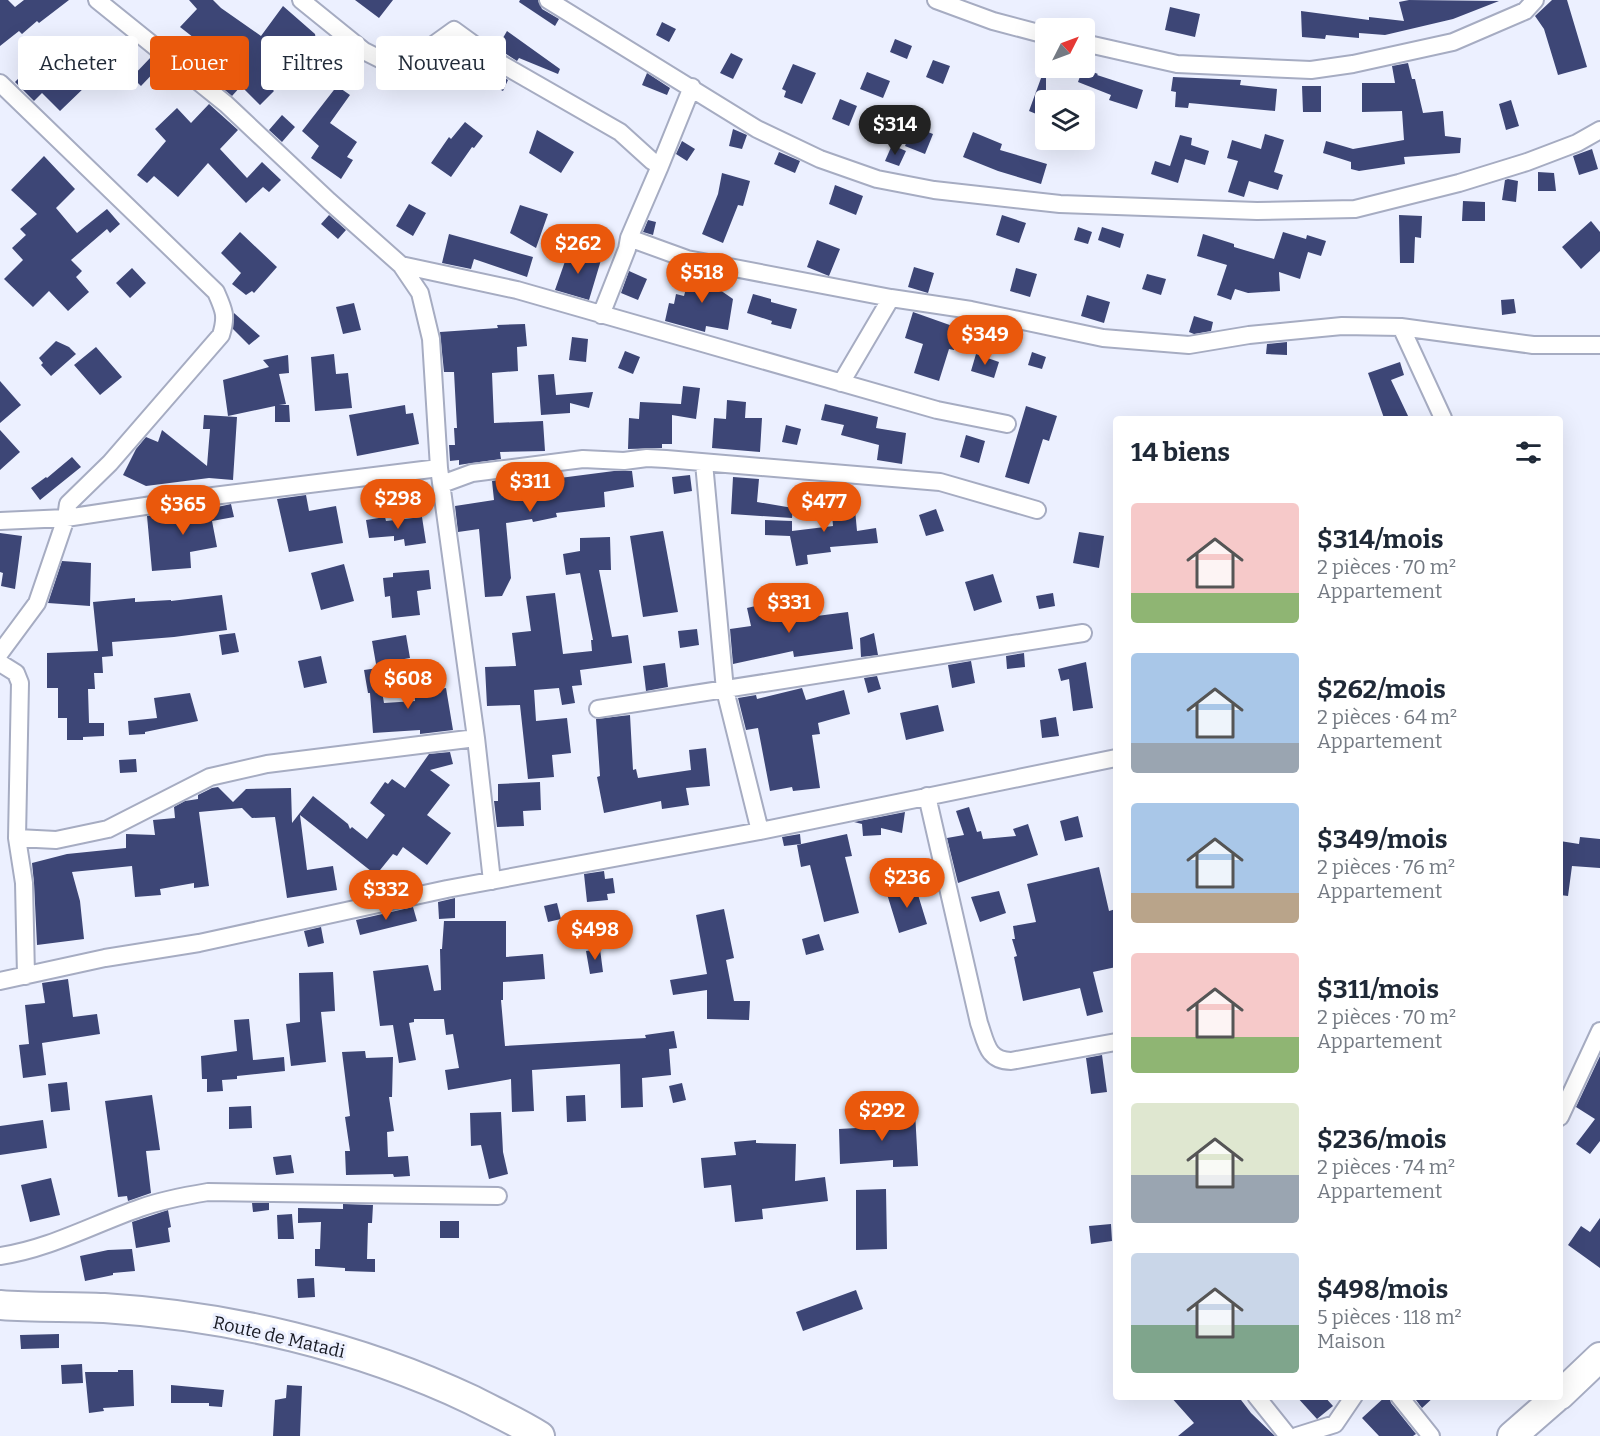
<!DOCTYPE html>
<html lang="fr">
<head>
<meta charset="utf-8">
<style>
  :root { --surface:#fff; --page:#f2f2f3; --text:#1f2937; --muted:#747a83; --accent:#ea580c }
  body { margin:0; font-family:Bitter,serif; background:var(--page); color:var(--text); height:100vh; display:flex; flex-direction:column; font-size:22px; white-space:nowrap }
  * { box-sizing:border-box; margin:0 }
  p { font-size:20px; color:var(--muted) }
  .icon { flex:none; width:33px; height:33px; fill:none; stroke:currentColor; stroke-width:2; stroke-linecap:round; stroke-linejoin:round }
  .map { position:relative; flex:1; overflow:hidden }
  .sheet { position:absolute; left:1113px; top:416px; width:450px; height:984px; display:flex; flex-direction:column; background:var(--surface); border-radius:6px; box-shadow:0 6px 24px #0002 }
  .sheet>* { flex:none }
  .hud { position:absolute; left:18px; top:36px; width:570px; height:54px; display:flex; gap:12px }
  .needle { width:39px; rotate:48deg }
  .fabs { position:absolute; left:1035px; top:18px; display:grid; gap:12px }
  .fabs a { display:grid; place-items:center; width:60px; height:60px; border-radius:6px; background:var(--surface); box-shadow:0 6px 24px #0002; font-size:30px }
  .price { position:absolute; translate:-50% -51px; padding:0 14px; border-radius:21px; background:var(--accent); color:#fff; font-size:20px; line-height:39px; filter:drop-shadow(0 2px 3px #0008) }
  .price::after { content:''; position:absolute; left:50%; top:36px; width:18px; height:14px; margin-left:-9px; background:inherit; clip-path:polygon(0 0,100% 0,50% 100%) }
  .price.current { background:#222; color:#fff }
  ul { padding:0; list-style:none }
  li { display:flex; align-items:center; gap:18px; height:150px; padding:0 18px }
  li span { display:grid; place-items:center; flex:none; width:168px; height:120px; border-radius:6px; color:#555 }
  li>.icon { margin-inline-start:auto }
  span .icon { width:72px; height:72px; fill:#fffc; stroke-width:1 }
  li b { font-size:26px }
  h2 { display:flex; justify-content:space-between; align-items:center; height:72px; padding:0 18px; font-size:26px }
  .chip { padding:0 21px; border-radius:6px; background:var(--surface); box-shadow:0 6px 24px #0002; font-size:21px; line-height:54px }
  .chip.current { background:var(--accent); color:#fff }
  .map>svg:first-child { display:block }
  .building { fill:#3d4676 }
  .lines { fill:none; stroke-linecap:round; stroke-linejoin:round }
  .street-casing { stroke:#a6acc2; stroke-width:20 }
  .highway-casing { stroke:#a6acc2; stroke-width:32 }
  .street { stroke:#fff; stroke-width:16 }
  .highway { stroke:#fff; stroke-width:28 }
  .labels { text-anchor:middle; dominant-baseline:central; stroke-width:6; stroke-linejoin:round; paint-order:stroke }
  .street-label { font-size:18px; fill:#161821; stroke:#ecf0ff }
</style>
</head>
<body>
<div class="map">
<svg width="1600" height="1436" viewBox="0 0 1600 1436">
  <rect width="100%" height="100%" fill="#ecf0ff"/>
  <path class="building" d="M0 0H8L15 7 24 0H69L39 23 37 21 22 34 19 31 0 46Z
    M189 0H213L221 8 261 36 283 6 315 34 318 51 345 74 331 90 295 60 272 89 274 91 260 105 241 86 232 96 198 68 212 52 180 27 197 9Z
    M355 0H393L379 18Z
    M520 0H538L542 9 559 19 555 26 519 2Z
    M1409 0 1499 1 1453 19 1385 35 1359 33V38L1326 35 1325 39 1302 37 1301 11 1369 20V17L1404 21 1399 2Z
    M1552 0H1567L1587 67 1558 75 1544 29 1535 16Z
    M1170 7 1200 14 1195 37 1165 30Z
    M662 22 676 29 669 42 656 35Z
    M507 31 560 69 558 74 519 58 517 61 497 48Z
    M895 39 912 46 907 59 890 52Z
    M103 48 114 59 60 111 42 93 34 101 15 82 38 58 61 81 94 49 98 53Z
    M731 53 743 59 733 79 720 73Z
    M151 57 161 65 141 86 132 77Z
    M933 60 950 66 943 84 926 77Z
    M1408 63 1412 79H1415L1423 113 1443 111 1445 136 1461 138 1460 153 1404 157 1405 164 1359 171 1351 169V162L1323 153 1326 141 1353 149 1404 140 1402 111 1362 112V83H1395L1392 66Z
    M793 64 816 73 802 104 784 97 786 91 782 89Z
    M1083 68 1098 74 1097 75 1143 90 1137 109 1109 100 1111 95 1078 82Z
    M491 70 508 80 503 91 485 82Z
    M1044 70 1046 71V118L1029 111Z
    M867 72 890 81 883 98 860 89Z
    M647 73 670 88 667 95 642 85Z
    M1173 77 1241 80 1240 85 1277 89 1275 111 1189 103 1188 108 1175 107 1176 92 1171 91Z
    M337 86 350 95 330 123 357 142 347 157 353 160 341 179 311 158 319 146 302 131Z
    M1302 86H1321V112H1303Z
    M840 99 857 106 849 126 832 119Z
    M1511 100 1519 126 1506 130 1499 104Z
    M209 104 238 130 220 149 247 178 262 162 281 180 269 192 263 187 246 203 208 163 178 197 154 176 147 183 137 175 166 141 155 129 177 108 191 123Z
    M282 115 295 127 282 142 269 130Z
    M465 122 483 136 474 148 472 147 451 177 431 163 449 137 451 139Z
    M913 126 933 134 925 154 905 146Z
    M733 129 747 135 742 149 729 146Z
    M537 130 574 152 561 173 529 153Z
    M973 132 1002 144 1000 150 1047 164 1041 184 998 171 963 157Z
    M1265 134 1284 140 1274 172 1283 175 1278 190 1249 181 1244 197 1228 192 1238 161 1227 158 1232 140 1261 149Z
    M1180 135 1192 138 1191 145 1209 151 1205 165 1185 159 1178 183 1151 174 1155 161 1170 166Z
    M682 141 695 149 687 161 676 154Z
    M892 145 906 151 899 166 885 161Z
    M1592 149 1598 169 1579 175 1573 156Z
    M779 152 800 161 795 173 774 164Z
    M44 156 75 189 56 208 77 233 107 209 120 224 110 233 107 229 71 260 82 271 76 277 89 292 68 311 49 291 33 307 4 279 23 260 12 248 26 235 20 229 37 214 11 190Z
    M1538 172 1554 173 1556 191H1538Z
    M722 173 750 181 743 206 738 205 723 243 702 234 718 194Z
    M1508 179 1518 181 1516 202 1502 200 1505 180Z
    M835 185 863 196 856 215 829 204Z
    M1463 201 1485 202V221H1462Z
    M409 204 426 213 413 236 396 226Z
    M520 205 548 214 536 248 510 233Z
    M329 215 346 230 338 239 321 224Z
    M1002 215 1026 223 1019 243 996 235Z
    M1399 215 1422 216 1421 238 1415 237 1414 263H1400Z
    M648 220 656 222 653 235 643 232Z
    M1591 221 1600 232V251L1581 269 1562 247Z
    M1078 227 1092 232 1088 244 1074 240Z
    M1102 227 1124 234 1120 248 1098 240Z
    M240 232 277 267 254 293 252 291 246 295 232 284 241 273 221 253Z
    M1283 232 1306 239 1307 235 1326 241 1321 256 1308 252 1300 279 1279 272 1280 291 1248 293 1235 289 1231 300 1217 295 1227 265 1197 256 1203 234 1234 244V247L1274 259Z
    M449 234 533 257 527 277 474 259 471 269 442 263Z
    M817 240 840 249 829 276 807 267Z
    M569 250 601 260 589 300 555 290Z
    M914 267 934 273 928 293 908 287Z
    M132 268 146 283 130 298 116 283Z
    M1016 268 1037 274 1030 297 1010 291Z
    M691 270 725 277 720 290 733 299 728 330 706 326 705 332 665 321 669 303 674 304 676 294 684 296Z
    M629 271 647 279 638 300 621 293Z
    M1147 274 1166 279 1161 295 1142 289Z
    M753 294 771 299V302L797 309 791 329 771 324 772 321 747 313Z
    M1087 295 1110 302 1104 323 1081 316Z
    M1514 299 1516 313 1502 315 1501 300Z
    M354 303 361 330 343 334 336 307Z
    M913 312 961 329 954 350 949 349 939 381 914 373 923 344 905 338Z
    M234 313 260 336 249 345 233 329Z
    M1194 316 1213 322 1211 331 1194 334 1189 332Z
    M525 324 527 346 517 347 518 371 492 373 494 423 543 421 545 451 500 452 501 459 465 464 459 465V460L450 461 449 445H455L454 428H457L454 372H444L440 332 498 328 497 325Z
    M572 337 588 339 586 362 569 360Z
    M56 341 69 347 76 354 51 376 41 365 43 363 39 358Z
    M1287 342V355L1266 354 1267 344Z
    M96 347 122 377 100 395 74 365Z
    M625 351 640 357 633 374 618 368Z
    M1032 352 1046 357 1042 369 1028 365Z
    M334 354 336 374 348 373 352 408 315 411 311 357Z
    M976 354 999 362 994 378 971 371Z
    M288 355 289 373 279 374 286 404 279 405H289L290 422H275V406L228 416 223 380 269 367 263 360Z
    M1400 362 1404 375 1391 380 1409 418H1384L1368 373Z
    M554 374 556 395 593 392 589 408 570 403V413L541 415 538 375Z
    M0 381 21 405 0 423Z
    M683 386 700 388 696 419 672 415V444H662V448L628 449 629 418 639 419 640 402 681 404Z
    M727 400 746 402 745 418H762L760 452 712 448 714 418 726 419Z
    M825 404 878 417 876 428 906 433 902 464 877 460 879 445 841 435 844 425 821 420Z
    M405 405 406 414 413 413 419 444 357 456 349 415Z
    M1026 406 1057 416 1049 441 1043 439 1029 484 1005 477Z
    M204 415 237 417 233 480 209 478 146 486 123 475 136 449 146 437 158 442 162 430 207 466 210 429H203Z
    M786 425 801 429 797 445 782 442Z
    M0 430 20 452 0 470Z
    M966 435 985 441 979 463 960 457Z
    M72 457 81 467 40 500 31 488 46 477 47 478Z
    M614 471H632L634 487 604 492 605 507 556 513 557 517 533 522 532 519 506 523 511 578 502 596 485 597 479 529 458 532 455 506 494 500 492 481 505 479V482L551 474 552 479Z
    M690 475 692 491 674 494 672 477Z
    M733 477 759 479 757 502 793 508 792 518 731 514Z
    M306 495 309 511 336 506 343 543 289 552 277 499Z
    M854 499 857 531 876 528 878 543 830 547 831 552 807 555 808 564 796 566 790 536 765 535V520L792 521V531L833 526 831 501Z
    M231 504 234 517 212 521 217 547 190 552 191 568 152 571 147 516 204 510Z
    M936 509 944 531 926 536 919 515Z
    M385 517 386 521 422 517 426 543 405 546 404 539 394 541V536L369 538 366 520Z
    M663 531 678 612 643 617 630 536Z
    M1079 532 1104 536 1099 568 1073 563Z
    M0 533 22 536 15 589 1 586 3 573 0 572Z
    M610 537 611 570H599L612 637 628 635 632 663 580 670 582 685 572 686 575 703 562 705 559 688 534 690 536 721 567 718 571 753 552 755 554 777 528 779 520 705 487 706 485 667 516 666 512 633 531 631 526 596 555 593 563 654 592 651 591 640H593L580 573 566 575 563 554 580 551V538Z
    M62 561 91 563 90 606 48 603Z
    M344 564 354 601 321 610 311 573Z
    M429 570 431 589 417 591 420 615 392 618 390 596 385 597 383 578 393 577V573Z
    M993 574 1002 602 974 611 965 582Z
    M1053 593 1055 606 1039 609 1036 596Z
    M222 595 227 630 174 637 112 642 113 656 102 657 103 673H94L95 689H88L89 723H104V736L83 737V740H67V718H58V688H47V653L98 651 93 602 135 598V602L171 600V601Z
    M773 602 774 607 798 604 801 618 848 612 853 649 794 657 793 651 733 664 730 629 751 626 747 608Z
    M697 629 699 645 680 648 678 631Z
    M235 633 239 652 222 655 219 635Z
    M874 633 878 655 861 657 860 638Z
    M406 635 410 658 376 664 372 641Z
    M1024 653 1025 667 1007 669 1006 656Z
    M321 656 327 683 304 688 298 661Z
    M971 661 975 683 952 688 948 665Z
    M1086 662 1093 708 1073 711 1069 679 1061 681 1058 669Z
    M665 663 668 687 646 691 643 666Z
    M378 668 384 703 415 701 414 693 446 688 453 730 420 734V730L373 733 370 693H368L364 670Z
    M877 676 881 689 868 693 864 678Z
    M802 688 806 700 844 690 850 714 818 723 820 734 812 735 820 788 793 791 792 787 770 791 758 728 746 730 738 698 756 695 757 699Z
    M190 693 198 721 145 732V734L129 735 128 721 157 718 154 698Z
    M938 705 944 731 906 740 900 713Z
    M630 715 633 770 636 769 638 778 691 770 689 750 706 748 710 786 686 788 689 805 662 809 661 801 604 813 597 777 600 776 596 719Z
    M1056 717 1059 736 1042 738 1040 720Z
    M450 752 453 764 430 770 450 785 427 815 451 833 427 865 403 847 397 856 393 854 376 875 300 815 307 870 333 866 337 890 287 898 275 817 252 818 242 808 199 812 209 886 194 888V883L160 889 161 895 135 897 132 866 72 872 80 901 84 939 37 945 34 883 32 863 67 854 126 848V834L155 835 153 820 175 818 174 807 185 801 198 799V795L212 788 218 787 233 802 246 789 291 788 292 823 313 796 348 824 350 829 352 827 367 839 385 815 370 803 385 782 388 784 392 779 405 788 429 754Z
    M136 759 137 772 120 773 119 760Z
    M540 782 541 810 523 811 524 826 497 827 494 801H498V784Z
    M969 807 977 832 981 831 983 839 1016 836 1013 829 1028 824 1038 855 958 883 947 838 964 835 956 811Z
    M905 812 902 833 881 828V835L863 836 862 824 854 822Z
    M1078 816 1083 837 1065 841 1060 821Z
    M800 834 801 844 784 846 782 837Z
    M847 834 852 856 845 857 859 913 824 922 810 865 801 867 797 845Z
    M1580 837 1600 839V868L1572 866 1568 896 1560 895V841L1579 844Z
    M1099 867 1109 911 1116 909V967L1093 972 1103 1012 1087 1016 1080 988 1023 1001 1014 957 1017 956 1012 939H1015L1013 926 1036 922 1027 884Z
    M604 871 605 879 613 878 615 893 607 894 608 900 587 902 584 874Z
    M915 885 927 924 899 933 887 894Z
    M999 891 1006 913 980 922 971 897Z
    M455 898V918L439 919 438 902Z
    M557 903 561 919 548 922 544 906Z
    M413 907 417 921 360 935 356 920Z
    M724 909 734 958 726 960 734 1001H750L749 1020 707 1019V990L673 995 670 980 707 974 696 915Z
    M444 921H506V957L543 954 545 979 503 982V1000H501L505 1046 646 1038 645 1035 674 1031 677 1048 669 1049 671 1075 642 1078 643 1107 621 1108 620 1064 532 1070 534 1111 512 1112 511 1079 448 1090 445 1070 459 1068 453 1034 446 1035 444 1019H414V1022L409 1023 416 1060 399 1063 393 1025 380 1026 373 971 428 965 434 991 441 990 440 949H442Z
    M321 927 324 943 308 947 304 931Z
    M819 934 824 950 806 955 802 939Z
    M600 949 603 972 590 974 586 951Z
    M333 972 335 1011 321 1012 326 1062 291 1066 286 1024 300 1022 299 973Z
    M68 979 73 1017 97 1014 100 1034 42 1043 46 1075 23 1078 19 1045 29 1044 25 1005 45 1003 42 983Z
    M249 1019 253 1060 284 1057 285 1071 237 1076V1079L222 1080 223 1091 207 1092V1079H202L201 1056 237 1051 234 1020Z
    M365 1051 366 1058 393 1057 392 1097H389L394 1131 387 1132 388 1157 408 1156 410 1176 394 1177 393 1174 346 1175 345 1151H350L345 1117 350 1116 342 1052Z
    M1102 1055 1107 1092 1091 1094 1086 1058Z
    M1600 1056V1141L1590 1154 1576 1144 1595 1119 1576 1107Z
    M67 1082 70 1110 51 1112 48 1084Z
    M682 1083 686 1100 673 1103 669 1086Z
    M152 1095 160 1150 146 1151 151 1193 128 1201 127 1196 118 1197 105 1101Z
    M585 1095 586 1121 567 1122 566 1096Z
    M251 1106 252 1128 229 1129V1107Z
    M501 1112 503 1152 508 1174 489 1179 481 1145 471 1146 470 1113Z
    M915 1112 918 1166 893 1167V1160L840 1164 839 1129 857 1128V1124L891 1121 890 1113Z
    M43 1120 47 1148 0 1155V1126Z
    M756 1140V1143L796 1144 795 1181 825 1177 828 1201 762 1209 763 1219 735 1222 731 1185 704 1188 701 1158 736 1155 734 1142Z
    M291 1155 294 1173 276 1175 273 1157Z
    M51 1178 60 1215 30 1222 21 1185Z
    M886 1189 887 1249 856 1250V1190Z
    M252 1203H269V1210L253 1212Z
    M343 1204 373 1205 372 1223H368L367 1259H375V1272L345 1271V1268L315 1266V1249H320L321 1222 298 1223V1208L343 1209Z
    M168 1210 171 1227 168 1228 170 1242 136 1248 132 1222Z
    M292 1214 294 1239H278L277 1215Z
    M1600 1218V1268L1568 1245 1581 1226 1590 1232Z
    M440 1221H459V1238H440Z
    M1111 1224 1112 1241 1091 1244 1089 1226Z
    M132 1249 135 1271 113 1273V1275L85 1281 80 1256 108 1250Z
    M314 1278 315 1297 298 1298 297 1279Z
    M856 1290 863 1309 803 1331 796 1312Z
    M59 1334V1348L21 1349 20 1335Z
    M82 1364 83 1383 62 1384 61 1365Z
    M118 1370H133L134 1406 103 1408 104 1411 89 1413 85 1372H118Z
    M171 1385 224 1390 222 1407 209 1406V1403H171Z
    M287 1385 302 1386 300 1436H273L275 1400 286 1398Z
    M1170 1396H1238L1251 1413 1275 1436H1178L1194 1423Z
    M1296 1396H1324L1333 1406 1317 1419Z
    M1386 1396H1389L1391 1403 1416 1434 1413 1436H1379L1362 1418Z
    M1413 1396H1435L1422 1408Z"/>
  <g class="lines">
    <g class="street-casing">
      <path id="street" d="M97 0 226 104 329 201 401 265 420 293 431 339 439 468 476 738 492 881
        M301 0 364 51 392 65 411 61 454 30 498 62 620 132 652 161 660 166 629 238 687 259 891 298 971 310 1103 338 1189 345 1249 335 1342 326 1401 327 1533 345H1600
        M548 0 757 129 820 159 877 179 934 190 1060 204 1257 211 1355 209 1459 183 1527 162 1577 143 1600 130
        M936 0 993 21 1046 35
        M1084 43 1177 64 1311 70 1353 64 1453 42 1525 11 1535 0
        M0 83 216 292C224 310 227 316 221 335L110 463 68 504 66 518 37 603 0 653
        M660 166 692 87
        M401 265 517 290 937 410 1007 424
        M601 315 627 249 629 238
        M1401 327 1443 418
        M841 383 891 298
        M704 463 725 690 760 831
        M442 484 472 473 583 459 624 461 647 458 666 459 940 482 1037 510
        M0 521 66 518 205 497 439 468
        M0 663 16 673 20 683 17 838 56 840 108 829 210 777 267 764 476 738
        M598 709 1083 633
        M927 796 979 1023C986 1042 987 1061 1011 1061L1116 1042
        M17 838 24 883 26 976
        M0 981 105 958 199 943 447 889 760 831 1116 758
        M1560 1117 1600 1031
        M0 1256C49 1249 94 1224 140 1208 162 1200 184 1196 208 1192L498 1196
        M1256 1396 1288 1436
        M1399 1396 1431 1436
        M1297 1436 1335 1424 1354 1396"/>
    </g>
    <g class="highway-casing">
      <path id="highway" d="M0 1305C35 1308 70 1306 104 1308 230 1316 358 1346 472 1400 495 1412 518 1422 540 1436
        M1560 1395 1600 1357
        M1512 1436 1558 1396"/>
    </g>
    <use href="#street" class="street"/>
    <use href="#highway" class="highway"/>
  </g>
  <g class="labels">
    <g class="street-label">
      <text transform="translate(279 1337) rotate(13)">Route de Matadi</text>
    </g>
  </g>
</svg>
<div class="fabs">
<a><svg class="needle" viewBox="-14 -14 28 28"><path d="M0-13l5 13h-10z" fill="#e53935"/><path d="M0 13l5-13h-10z" fill="#747a83"/></svg></a>
<a><svg class="icon" aria-label="layers" viewBox="0 0 24 24"><path d="M12 4l9 5-9 5-9-5zM3 14l9 5 9-5"/></svg></a>
</div>
<b class="price current" style="left:895px;top:156px">$314</b>
<b class="price" style="left:578px;top:275px">$262</b>
<b class="price" style="left:702px;top:304px">$518</b>
<b class="price" style="left:985px;top:366px">$349</b>
<b class="price" style="left:530px;top:513px">$311</b>
<b class="price" style="left:398px;top:530px">$298</b>
<b class="price" style="left:824px;top:533px">$477</b>
<b class="price" style="left:183px;top:536px">$365</b>
<b class="price" style="left:789px;top:634px">$331</b>
<b class="price" style="left:408px;top:710px">$608</b>
<b class="price" style="left:907px;top:909px">$236</b>
<b class="price" style="left:386px;top:921px">$332</b>
<b class="price" style="left:595px;top:961px">$498</b>
<b class="price" style="left:882px;top:1142px">$292</b>
<div class="hud">
<a class="chip">Acheter</a>
<a class="chip current">Louer</a>
<a class="chip">Filtres</a>
<a class="chip">Nouveau</a>
</div>
<section class="sheet">
<h2>14 biens<svg class="icon" aria-label="filters" viewBox="0 0 24 24"><path d="M4 7h16M4 17h16"/><circle cx="9" cy="7" r="2"/><circle cx="15" cy="17" r="2"/></svg></h2>
<ul>
<li><span style="background:linear-gradient(#f6c9c9 75%,#8fb573 0)"><svg class="icon" aria-label="home" viewBox="0 0 24 24"><path d="M3 11l9-7 9 7M6 9v11h12V9"/></svg></span><div><b>$314/mois</b><p>2 pièces · 70 m²</p><p>Appartement</p></div></li>
<li><span style="background:linear-gradient(#a9c7e8 75%,#9aa5b1 0)"><svg class="icon" aria-label="home" viewBox="0 0 24 24"><path d="M3 11l9-7 9 7M6 9v11h12V9"/></svg></span><div><b>$262/mois</b><p>2 pièces · 64 m²</p><p>Appartement</p></div></li>
<li><span style="background:linear-gradient(#a9c7e8 75%,#b9a48a 0)"><svg class="icon" aria-label="home" viewBox="0 0 24 24"><path d="M3 11l9-7 9 7M6 9v11h12V9"/></svg></span><div><b>$349/mois</b><p>2 pièces · 76 m²</p><p>Appartement</p></div></li>
<li><span style="background:linear-gradient(#f6c9c9 70%,#8fb573 0)"><svg class="icon" aria-label="home" viewBox="0 0 24 24"><path d="M3 11l9-7 9 7M6 9v11h12V9"/></svg></span><div><b>$311/mois</b><p>2 pièces · 70 m²</p><p>Appartement</p></div></li>
<li><span style="background:linear-gradient(#dfe7d0 60%,#9aa5b1 0)"><svg class="icon" aria-label="home" viewBox="0 0 24 24"><path d="M3 11l9-7 9 7M6 9v11h12V9"/></svg></span><div><b>$236/mois</b><p>2 pièces · 74 m²</p><p>Appartement</p></div></li>
<li><span style="background:linear-gradient(#c9d6e8 60%,#7fa58c 0)"><svg class="icon" aria-label="home" viewBox="0 0 24 24"><path d="M3 11l9-7 9 7M6 9v11h12V9"/></svg></span><div><b>$498/mois</b><p>5 pièces · 118 m²</p><p>Maison</p></div></li>
</ul>
</section>
</div>
</body>
</html>
